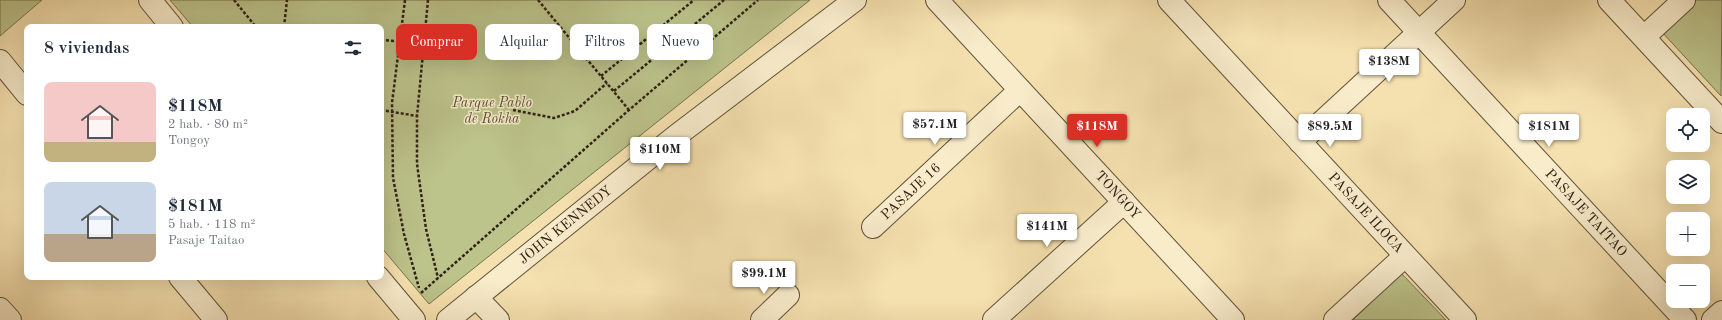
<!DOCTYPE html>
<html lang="es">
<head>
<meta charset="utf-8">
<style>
  :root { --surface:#fff; --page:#f2f2f3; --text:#1f2937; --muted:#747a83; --accent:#d93025 }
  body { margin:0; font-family:"Old Standard TT",serif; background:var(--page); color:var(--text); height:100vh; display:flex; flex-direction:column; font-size:15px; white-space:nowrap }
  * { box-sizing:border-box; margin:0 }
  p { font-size:13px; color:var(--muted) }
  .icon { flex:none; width:22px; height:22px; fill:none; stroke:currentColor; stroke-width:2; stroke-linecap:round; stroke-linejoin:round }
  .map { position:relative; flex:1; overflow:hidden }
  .sheet { position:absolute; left:24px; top:24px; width:360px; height:256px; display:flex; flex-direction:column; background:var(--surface); border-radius:8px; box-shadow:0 4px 16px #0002 }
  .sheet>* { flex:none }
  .hud { position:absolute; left:396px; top:24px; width:380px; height:36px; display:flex; gap:8px }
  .tools { position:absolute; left:1666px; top:108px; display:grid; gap:8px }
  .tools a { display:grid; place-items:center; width:44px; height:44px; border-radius:8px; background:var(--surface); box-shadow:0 4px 16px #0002; font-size:20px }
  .price { position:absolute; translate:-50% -34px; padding:0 9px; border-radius:4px; background:#fff; color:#222; font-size:13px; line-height:26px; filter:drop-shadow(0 1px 2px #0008) }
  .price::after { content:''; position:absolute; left:50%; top:24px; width:12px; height:9px; margin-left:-6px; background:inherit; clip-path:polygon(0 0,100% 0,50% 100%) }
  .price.active { background:var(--accent); color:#fff }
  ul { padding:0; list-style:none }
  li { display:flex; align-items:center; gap:12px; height:100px; padding:0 20px }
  li span { display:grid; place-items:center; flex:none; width:112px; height:80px; border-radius:8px; color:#555 }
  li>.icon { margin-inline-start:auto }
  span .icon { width:48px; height:48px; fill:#fffc; stroke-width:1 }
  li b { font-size:17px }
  h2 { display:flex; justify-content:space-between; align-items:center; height:48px; padding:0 20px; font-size:17px }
  .pill { padding:0 14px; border-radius:8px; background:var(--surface); box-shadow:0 4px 16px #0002; font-size:14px; line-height:36px }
  .pill.active { background:var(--accent); color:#fff }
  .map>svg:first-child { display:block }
  .green { fill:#bcc38b; stroke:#767250 }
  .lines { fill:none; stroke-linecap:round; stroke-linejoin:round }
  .minor-casing { stroke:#60513b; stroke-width:24 }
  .tertiary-casing { stroke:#60513b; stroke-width:24 }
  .path { stroke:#2f2114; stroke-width:2.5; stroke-dasharray:3 2; stroke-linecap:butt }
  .minor { stroke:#f8eccb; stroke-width:22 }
  .tertiary { stroke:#f8eccb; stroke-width:22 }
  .labels { text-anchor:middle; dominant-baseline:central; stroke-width:3; stroke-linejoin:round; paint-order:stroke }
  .park-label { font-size:14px; font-style:italic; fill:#595238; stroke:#f8eccb }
  .street-label { font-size:14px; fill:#2f2114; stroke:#f8eccb }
</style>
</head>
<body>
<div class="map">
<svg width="1722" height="320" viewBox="0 0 1722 320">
  <rect width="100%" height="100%" fill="#f5e1af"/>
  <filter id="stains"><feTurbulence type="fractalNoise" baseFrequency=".005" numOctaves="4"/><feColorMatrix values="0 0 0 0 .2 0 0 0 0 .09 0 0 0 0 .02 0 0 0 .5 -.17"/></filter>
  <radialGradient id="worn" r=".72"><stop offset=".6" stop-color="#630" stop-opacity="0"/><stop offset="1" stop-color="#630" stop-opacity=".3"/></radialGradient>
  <path class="green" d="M0 0H42L0 36Z
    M170 0H810L429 304 381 247V27H193Z
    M1695 0H1722L1721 96 1661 31Z
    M1401 273 1446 320H1353Z"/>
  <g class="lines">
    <g class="minor-casing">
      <g id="minor">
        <path d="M150 0 172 27"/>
        <path id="s1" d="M937 0 1233 320"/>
        <path id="s2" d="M1169 0 1465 320"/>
        <path id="s3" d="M1389 0 1685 320"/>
        <path d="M1609 0 1722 122"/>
        <path d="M1644 37 1684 0"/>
        <path d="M0 61 27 94"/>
        <path d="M1300 142 1454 0"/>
        <path id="s4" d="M873 227 1020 90"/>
        <path d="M180 277 216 320"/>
        <path d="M378 277 414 320"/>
        <path d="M476 297 498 320"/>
        <path d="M0 309 10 320"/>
        <path d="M762 320 788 295"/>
        <path d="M994 320 1124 202"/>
        <path d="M1335 320 1405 256"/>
        <path d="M1713 320 1722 312"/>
      </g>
    </g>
    <g class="tertiary-casing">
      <g id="tertiary">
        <path id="s5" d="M448 320 676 136 855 0"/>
      </g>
    </g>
    <path class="path" d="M234 0 256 27
      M405 0 392 103 393 178 404 234 419 288
      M428 0 417 116V164L426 229 438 278
      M538 0 629 110
      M284 27 287 0
      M381 40 424 43
      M601 76 694 0
      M614 91 724 0
      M381 110 417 116
      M513 110 554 118 575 111 607 83
      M421 293 629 110 758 0"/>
    <use href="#minor" class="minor"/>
    <use href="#tertiary" class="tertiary"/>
  </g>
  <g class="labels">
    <g class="park-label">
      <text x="492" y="103">Parque Pablo<tspan x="492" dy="16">de Rokha</tspan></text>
    </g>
    <g class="street-label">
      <text stroke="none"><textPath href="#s4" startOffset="52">PASAJE 16</textPath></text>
      <text stroke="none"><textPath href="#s1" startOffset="266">TONGOY</textPath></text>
      <text stroke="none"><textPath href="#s2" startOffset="290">PASAJE ILOCA</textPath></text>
      <text stroke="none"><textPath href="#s3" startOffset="290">PASAJE TAITAO</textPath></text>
      <text stroke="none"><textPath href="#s5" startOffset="151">JOHN KENNEDY</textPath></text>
    </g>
  </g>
  <rect width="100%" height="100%" filter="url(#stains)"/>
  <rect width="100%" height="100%" fill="url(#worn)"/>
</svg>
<div class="tools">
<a><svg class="icon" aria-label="locate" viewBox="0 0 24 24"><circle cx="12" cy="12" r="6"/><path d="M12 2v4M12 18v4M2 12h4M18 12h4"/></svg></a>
<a><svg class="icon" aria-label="layers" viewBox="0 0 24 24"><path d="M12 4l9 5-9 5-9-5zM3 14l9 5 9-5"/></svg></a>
<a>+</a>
<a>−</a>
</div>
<b class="price" style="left:1389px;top:83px">$138M</b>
<b class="price" style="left:935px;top:146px">$57.1M</b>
<b class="price active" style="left:1097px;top:148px">$118M</b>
<b class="price" style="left:1330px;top:148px">$89.5M</b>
<b class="price" style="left:1549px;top:148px">$181M</b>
<b class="price" style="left:660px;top:171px">$110M</b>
<b class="price" style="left:1047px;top:248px">$141M</b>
<b class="price" style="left:764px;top:295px">$99.1M</b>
<div class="hud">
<a class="pill active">Comprar</a>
<a class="pill">Alquilar</a>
<a class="pill">Filtros</a>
<a class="pill">Nuevo</a>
</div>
<section class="sheet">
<h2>8 viviendas<svg class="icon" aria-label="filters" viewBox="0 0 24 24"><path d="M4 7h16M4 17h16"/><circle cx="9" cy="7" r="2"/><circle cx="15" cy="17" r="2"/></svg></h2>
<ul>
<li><span style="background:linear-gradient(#f6c9c9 75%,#c2b280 0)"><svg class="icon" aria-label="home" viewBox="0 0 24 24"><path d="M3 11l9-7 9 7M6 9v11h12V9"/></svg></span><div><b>$118M</b><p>2 hab. · 80 m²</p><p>Tongoy</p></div></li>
<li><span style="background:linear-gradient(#c9d6e8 65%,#b9a48a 0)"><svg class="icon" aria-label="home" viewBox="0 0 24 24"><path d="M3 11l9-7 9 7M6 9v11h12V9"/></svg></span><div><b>$181M</b><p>5 hab. · 118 m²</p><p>Pasaje Taitao</p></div></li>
</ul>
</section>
</div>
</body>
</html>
